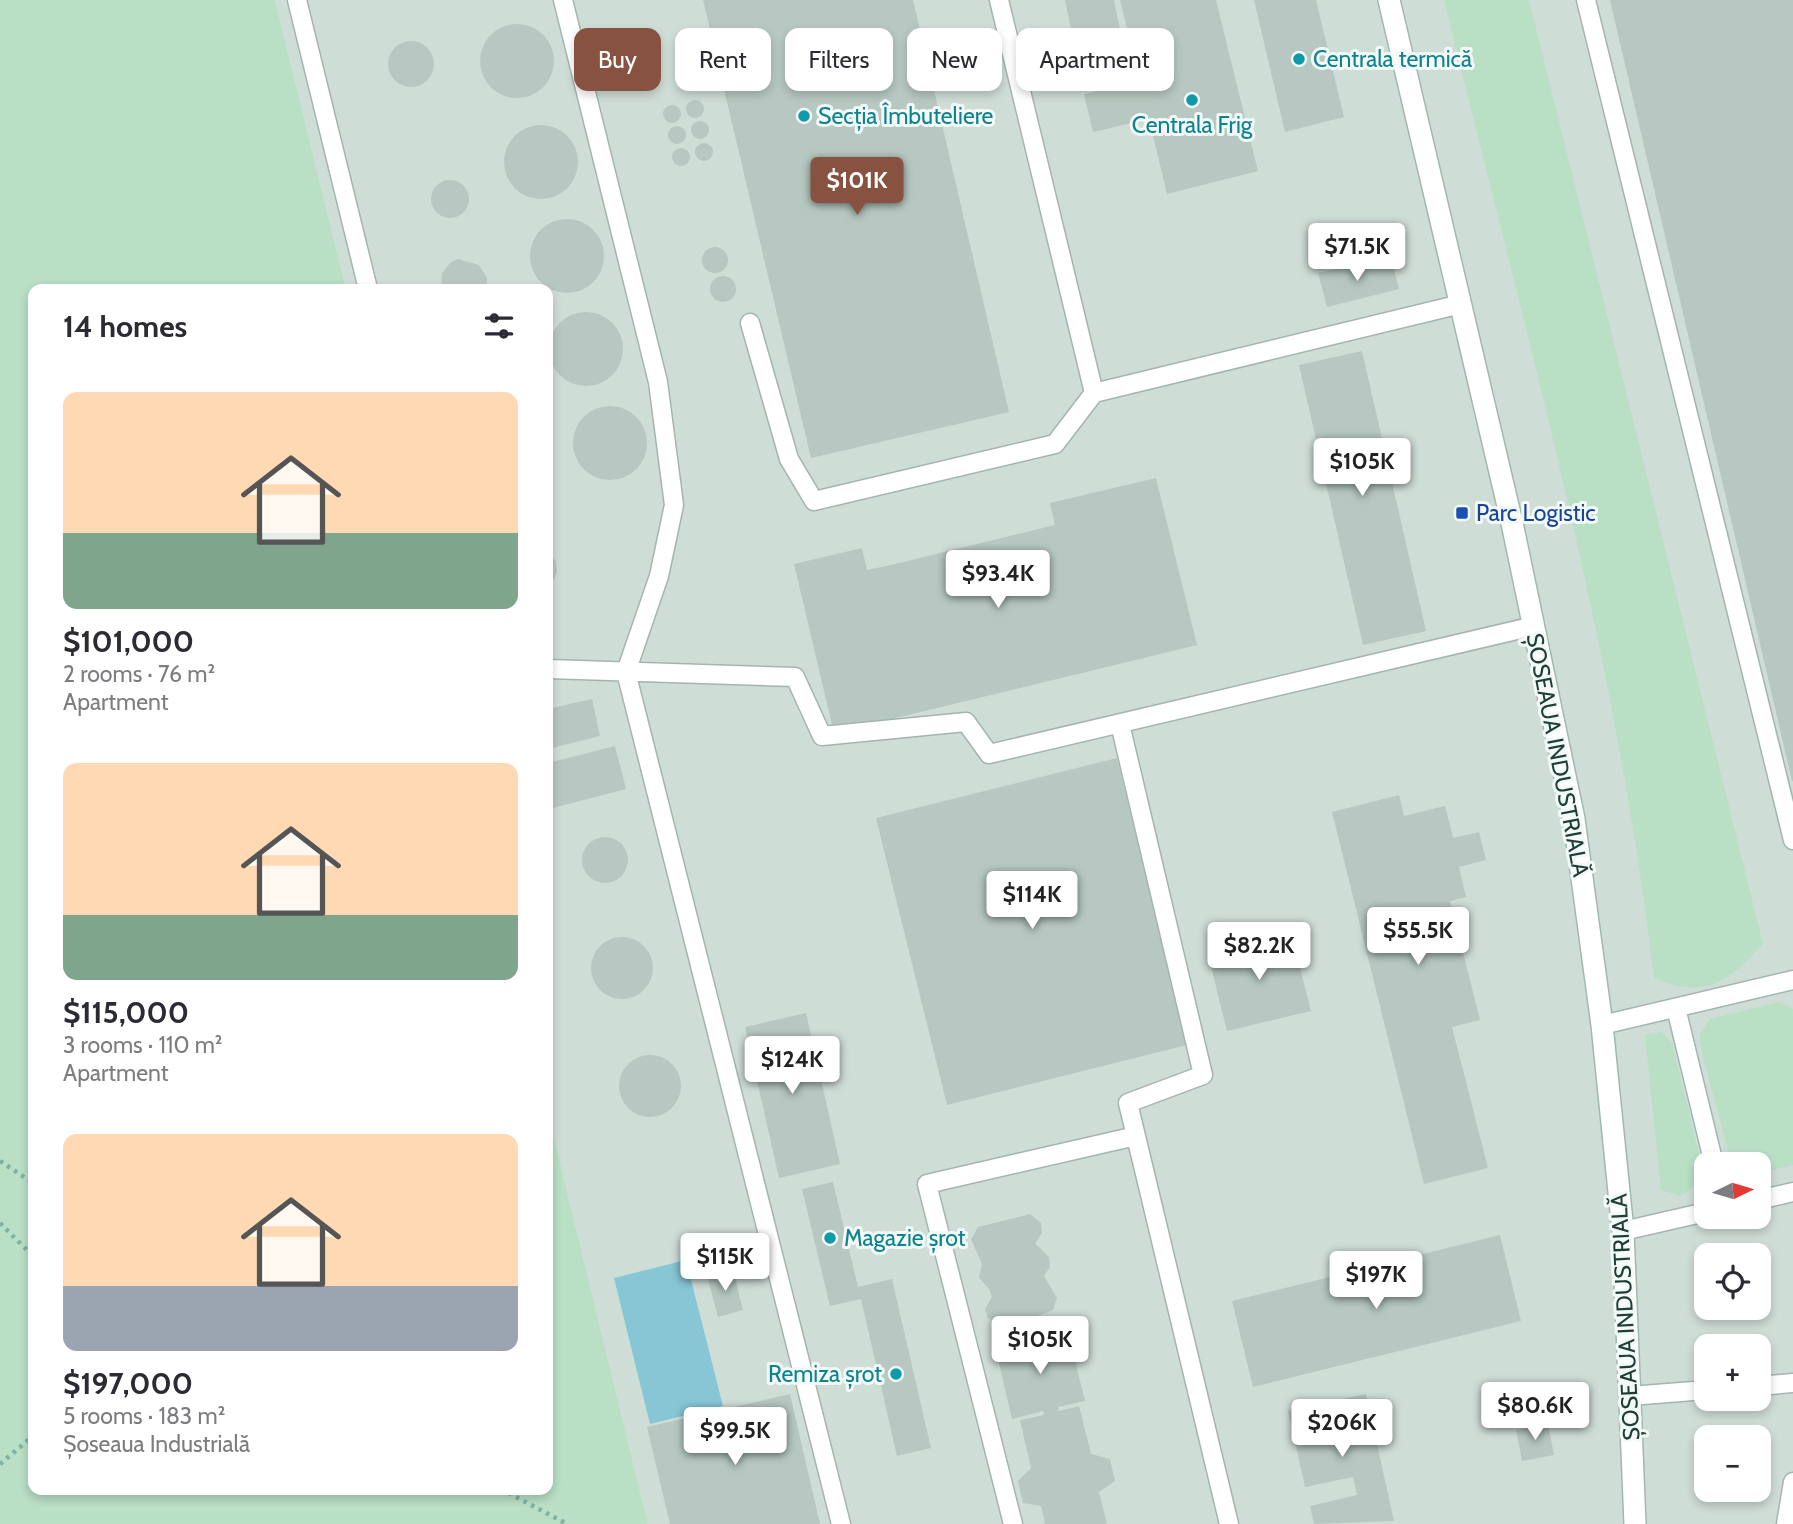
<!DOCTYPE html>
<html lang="en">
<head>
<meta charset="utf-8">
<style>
  :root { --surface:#fff; --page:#f2f2f3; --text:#2b2b33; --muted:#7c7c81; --accent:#885241 }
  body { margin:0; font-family:Cabin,sans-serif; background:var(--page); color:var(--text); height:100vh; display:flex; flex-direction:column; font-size:26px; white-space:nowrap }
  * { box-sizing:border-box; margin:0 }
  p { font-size:23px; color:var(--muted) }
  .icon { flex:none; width:38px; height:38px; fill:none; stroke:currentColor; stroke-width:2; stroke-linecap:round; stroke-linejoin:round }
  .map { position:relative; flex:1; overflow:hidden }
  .panel { position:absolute; left:28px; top:284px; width:525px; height:1211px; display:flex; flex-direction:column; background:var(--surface); border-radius:14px; box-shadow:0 4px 10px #0003 }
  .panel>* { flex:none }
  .guide { position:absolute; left:574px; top:28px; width:665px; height:63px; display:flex; gap:14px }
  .needle { width:46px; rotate:85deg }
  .buttons { position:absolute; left:1694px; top:1152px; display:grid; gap:14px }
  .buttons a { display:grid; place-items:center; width:77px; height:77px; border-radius:14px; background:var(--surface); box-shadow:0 4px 10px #0003; font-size:35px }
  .price { position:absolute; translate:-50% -60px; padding:0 16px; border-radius:7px; background:#fff; color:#222; font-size:23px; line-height:46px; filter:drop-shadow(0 2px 4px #0008) }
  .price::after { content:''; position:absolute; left:50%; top:42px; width:21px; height:16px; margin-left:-10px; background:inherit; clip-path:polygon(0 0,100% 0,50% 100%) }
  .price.active { background:var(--accent); color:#fff }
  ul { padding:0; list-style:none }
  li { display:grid; align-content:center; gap:14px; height:371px; padding:0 35px }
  li span { display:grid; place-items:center; height:217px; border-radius:14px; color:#555 }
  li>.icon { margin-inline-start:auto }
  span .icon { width:126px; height:126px; fill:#fffc; stroke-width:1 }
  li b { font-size:30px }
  h2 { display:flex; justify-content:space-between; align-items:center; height:84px; padding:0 35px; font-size:30px }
  .tag { padding:0 24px; border-radius:14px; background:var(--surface); box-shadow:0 4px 10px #0003; font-size:24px; line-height:63px }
  .tag.active { background:var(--accent); color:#fff }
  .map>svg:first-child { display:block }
  .built { fill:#cfddd7; fill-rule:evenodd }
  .green { fill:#b9dfc5 }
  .water { fill:#86c6d5 }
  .building { fill:#b6c8c1 }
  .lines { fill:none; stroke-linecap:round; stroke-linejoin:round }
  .lane-casing { stroke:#a3b5b0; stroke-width:21 }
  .secondary-casing { stroke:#9fb9b1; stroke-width:24 }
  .path { stroke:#80b2a4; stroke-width:4.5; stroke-dasharray:3.5 5; stroke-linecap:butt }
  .lane { stroke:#fff; stroke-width:18 }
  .secondary { stroke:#fff; stroke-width:21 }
  .culture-dot { fill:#0f9aa8; stroke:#f2f9f6; stroke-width:2.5 }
  .transit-dot { fill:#1a4fb4; stroke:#f2f9f6; stroke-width:2.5 }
  .labels { text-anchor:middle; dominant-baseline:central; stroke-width:6; stroke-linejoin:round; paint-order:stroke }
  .culture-label { font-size:23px; fill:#0d838f; stroke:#f2f9f6; text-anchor:start }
  .transit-label { font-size:23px; fill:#164399; stroke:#f2f9f6; text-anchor:start }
  .street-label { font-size:23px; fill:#203e38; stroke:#f2f9f6 }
</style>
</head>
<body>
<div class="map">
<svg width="1793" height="1524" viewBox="0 0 1793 1524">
  <rect width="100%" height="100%" fill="#e1ede8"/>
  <path class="built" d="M275 0H1793V1524H648L548 1113V289H346ZM1706 1164H1759V1216H1706ZM1706 1255H1759V1307H1706ZM1706 1346H1759V1398H1706ZM1706 1437H1759V1489H1706Z"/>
  <path class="green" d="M0 0H275L346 289H33V1489H548V1113L648 1524H0Z
    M1444 0H1529L1763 944C1729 982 1704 1000 1654 978 1615 646 1523 324 1444 0Z
    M1779 1002 1793 1009V1165L1759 1173V1164H1738L1729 1154 1701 1049 1700 1034 1710 1019Z
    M1661 1032 1672 1043 1700 1158C1701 1177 1698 1186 1681 1196L1661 1190 1645 1035Z"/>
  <path class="water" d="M686 1260 723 1406 650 1424 614 1278Z"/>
  <path class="building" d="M703 0H913L1009 412 811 458Z
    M1065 0H1114L1120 29 1073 39Z
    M1120 0H1216L1258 171 1167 194 1149 119 1093 132 1084 94 1140 81Z
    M1254 0H1316L1344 117 1285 132Z
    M1610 0H1793V781H1792Z
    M480 61a37 37 0 1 1 74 0a37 37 0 1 1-74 0Z
    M388 64a23 23 0 1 1 46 0a23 23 0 1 1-46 0Z
    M686 109a9 9 0 1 1 18 0a9 9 0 1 1-18 0Z
    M663 114a9 9 0 1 1 18 0a9 9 0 1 1-18 0Z
    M691 130a9 9 0 1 1 18 0a9 9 0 1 1-18 0Z
    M504 162a37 37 0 1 1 74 0a37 37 0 1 1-74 0Z
    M668 135a9 9 0 1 1 18 0a9 9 0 1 1-18 0Z
    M695 152a9 9 0 1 1 18 0a9 9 0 1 1-18 0Z
    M672 157a9 9 0 1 1 18 0a9 9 0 1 1-18 0Z
    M431 199a19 19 0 1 1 38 0a19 19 0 1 1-38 0Z
    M530 256a37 37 0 1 1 74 0a37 37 0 1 1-74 0Z
    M702 260a13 13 0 1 1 26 0a13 13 0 1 1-26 0Z
    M458 259 479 265 487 278 486 289H441L442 273 451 262Z
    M1366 262 1367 269 1392 263 1399 289 1327 307 1318 273Z
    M710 289a13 13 0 1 1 26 0a13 13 0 1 1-26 0Z
    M549 349a37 37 0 1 1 74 0a37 37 0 1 1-74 0Z
    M1362 351 1426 631 1363 645 1299 365Z
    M573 443a37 37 0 1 1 74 0a37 37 0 1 1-74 0Z
    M1156 478 1197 645 834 733 794 564 862 548 867 570 891 565 1055 525 1050 503Z
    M548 549 556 562 557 572 548 592Z
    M592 699 600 736 548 749V709Z
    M615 746 626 789 553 808 548 786V763Z
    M1117 758 1187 1045 947 1105 876 818Z
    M1399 795 1404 816 1445 806 1453 838 1479 832 1486 860 1459 867 1466 897 1450 901 1480 1020 1452 1027 1488 1168 1424 1184 1332 812Z
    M582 860a23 23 0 1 1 46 0a23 23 0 1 1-46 0Z
    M1291 933 1311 1011 1227 1031 1208 954Z
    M591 968a31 31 0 1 1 62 0a31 31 0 1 1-62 0Z
    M806 1013 840 1164 779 1178 745 1027Z
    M619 1086a31 31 0 1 1 62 0a31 31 0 1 1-62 0Z
    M833 1182 858 1287 892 1279 931 1448 897 1456 861 1299 830 1306 802 1189Z
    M1030 1214 1041 1223 1042 1233 1035 1243 1049 1257 1050 1267 1044 1276 1057 1298 1053 1310 1037 1316 1038 1322 1064 1316 1085 1401 1058 1407 1059 1411 1079 1406 1091 1454 1110 1459 1115 1481 1099 1492 1107 1524H1045L1041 1506 1023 1503 1018 1481 1031 1468 1020 1420 1044 1415 1043 1411 1012 1419 992 1333 1023 1326 1022 1320 1001 1325 988 1318 985 1309 992 1297 989 1289 979 1278 982 1264 971 1239 978 1227Z
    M1500 1235 1521 1321 1253 1387 1232 1301Z
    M733 1269 743 1310 718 1317 707 1276Z
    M790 1394 820 1524H670L647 1427Z
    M1366 1394 1394 1521 1314 1524 1310 1506 1357 1495 1353 1477 1305 1487 1288 1411Z
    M1548 1424 1554 1455 1522 1461 1516 1430Z"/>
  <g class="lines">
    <g class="lane-casing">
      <path id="lane" d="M297 0 368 289
        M563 0 658 382 674 505 659 576 626 672 841 1524
        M999 0 1094 393 1461 304
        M1586 0 1793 840
        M750 323 789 459 814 501 1055 444 1094 393
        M548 669 795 677 822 736 966 722 989 754 1534 626
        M1120 724 1203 1075 1128 1103 1229 1524
        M1676 1008 1714 1164
        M1602 1025 1793 980
        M1759 1200 1793 1192
        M1623 1231 1706 1212
        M1759 1386 1793 1383
        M1630 1396 1706 1390
        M1013 1524 927 1184 1136 1136
        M1786 1524 1793 1482"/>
    </g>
    <g class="secondary-casing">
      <path id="secondary" d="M1389 0 1512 523 1574 819 1602 1025 1623 1231 1635 1524"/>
    </g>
    <path class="path" d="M0 1161 33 1183
      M0 1223 33 1256
      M0 1464 33 1436
      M501 1489 567 1524"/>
    <use href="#lane" class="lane"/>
    <use href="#secondary" class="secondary"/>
  </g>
  <g class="culture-dot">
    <circle cx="1299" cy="59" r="7"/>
    <circle cx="1192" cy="100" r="7"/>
    <circle cx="804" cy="116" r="7"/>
    <circle cx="830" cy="1238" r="7"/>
    <circle cx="896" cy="1374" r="7"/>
  </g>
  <rect class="transit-dot" x="1455" y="506" width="14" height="14" rx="3.5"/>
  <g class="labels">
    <g class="culture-label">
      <text x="1313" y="59">Centrala termică</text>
      <text x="818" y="116">Secția Îmbuteliere</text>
      <text x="1192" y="125" text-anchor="middle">Centrala Frig</text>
      <text x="844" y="1238">Magazie șrot</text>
      <text x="882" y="1374" text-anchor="end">Remiza șrot</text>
    </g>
    <g class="transit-label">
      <text x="1476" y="513">Parc Logistic</text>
    </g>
    <g class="street-label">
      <text transform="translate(1558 755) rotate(79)">ȘOSEAUA INDUSTRIALĂ</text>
      <text transform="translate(1625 1317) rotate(-93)">ȘOSEAUA INDUSTRIALĂ</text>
    </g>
  </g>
</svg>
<div class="buttons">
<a><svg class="needle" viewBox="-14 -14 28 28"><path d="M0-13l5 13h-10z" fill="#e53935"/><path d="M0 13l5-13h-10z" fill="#7c7c81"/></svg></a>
<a><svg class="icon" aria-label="locate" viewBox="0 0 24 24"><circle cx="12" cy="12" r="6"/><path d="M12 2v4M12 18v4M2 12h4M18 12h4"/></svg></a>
<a>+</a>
<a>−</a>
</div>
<b class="price active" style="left:857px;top:217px">$101K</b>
<b class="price" style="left:1357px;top:283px">$71.5K</b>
<b class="price" style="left:1362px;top:498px">$105K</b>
<b class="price" style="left:998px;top:610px">$93.4K</b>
<b class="price" style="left:1032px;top:931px">$114K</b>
<b class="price" style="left:1418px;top:967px">$55.5K</b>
<b class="price" style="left:1259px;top:982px">$82.2K</b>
<b class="price" style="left:792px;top:1096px">$124K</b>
<b class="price" style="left:725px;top:1293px">$115K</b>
<b class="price" style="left:1376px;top:1311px">$197K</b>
<b class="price" style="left:1040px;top:1376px">$105K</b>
<b class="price" style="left:1535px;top:1442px">$80.6K</b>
<b class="price" style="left:1342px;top:1459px">$206K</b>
<b class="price" style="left:735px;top:1467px">$99.5K</b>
<div class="guide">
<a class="tag active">Buy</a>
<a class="tag">Rent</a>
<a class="tag">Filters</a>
<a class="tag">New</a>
<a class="tag">Apartment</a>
</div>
<section class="panel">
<h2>14 homes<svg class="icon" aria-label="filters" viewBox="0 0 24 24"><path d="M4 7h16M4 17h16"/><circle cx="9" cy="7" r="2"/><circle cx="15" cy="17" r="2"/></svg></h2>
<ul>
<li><span style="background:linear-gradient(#ffd9b3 65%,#7fa58c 0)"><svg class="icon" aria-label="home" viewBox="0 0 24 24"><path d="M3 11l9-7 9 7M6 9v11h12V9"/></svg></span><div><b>$101,000</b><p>2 rooms · 76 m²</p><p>Apartment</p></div></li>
<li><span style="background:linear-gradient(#ffd9b3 70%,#7fa58c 0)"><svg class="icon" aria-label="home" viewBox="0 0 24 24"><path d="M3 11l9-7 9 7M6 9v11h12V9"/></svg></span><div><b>$115,000</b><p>3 rooms · 110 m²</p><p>Apartment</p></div></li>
<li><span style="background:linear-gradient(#ffd9b3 70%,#9aa5b1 0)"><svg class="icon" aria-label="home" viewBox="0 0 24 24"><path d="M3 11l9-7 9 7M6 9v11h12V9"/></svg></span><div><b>$197,000</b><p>5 rooms · 183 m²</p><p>Șoseaua Industrială</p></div></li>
</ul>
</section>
</div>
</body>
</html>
